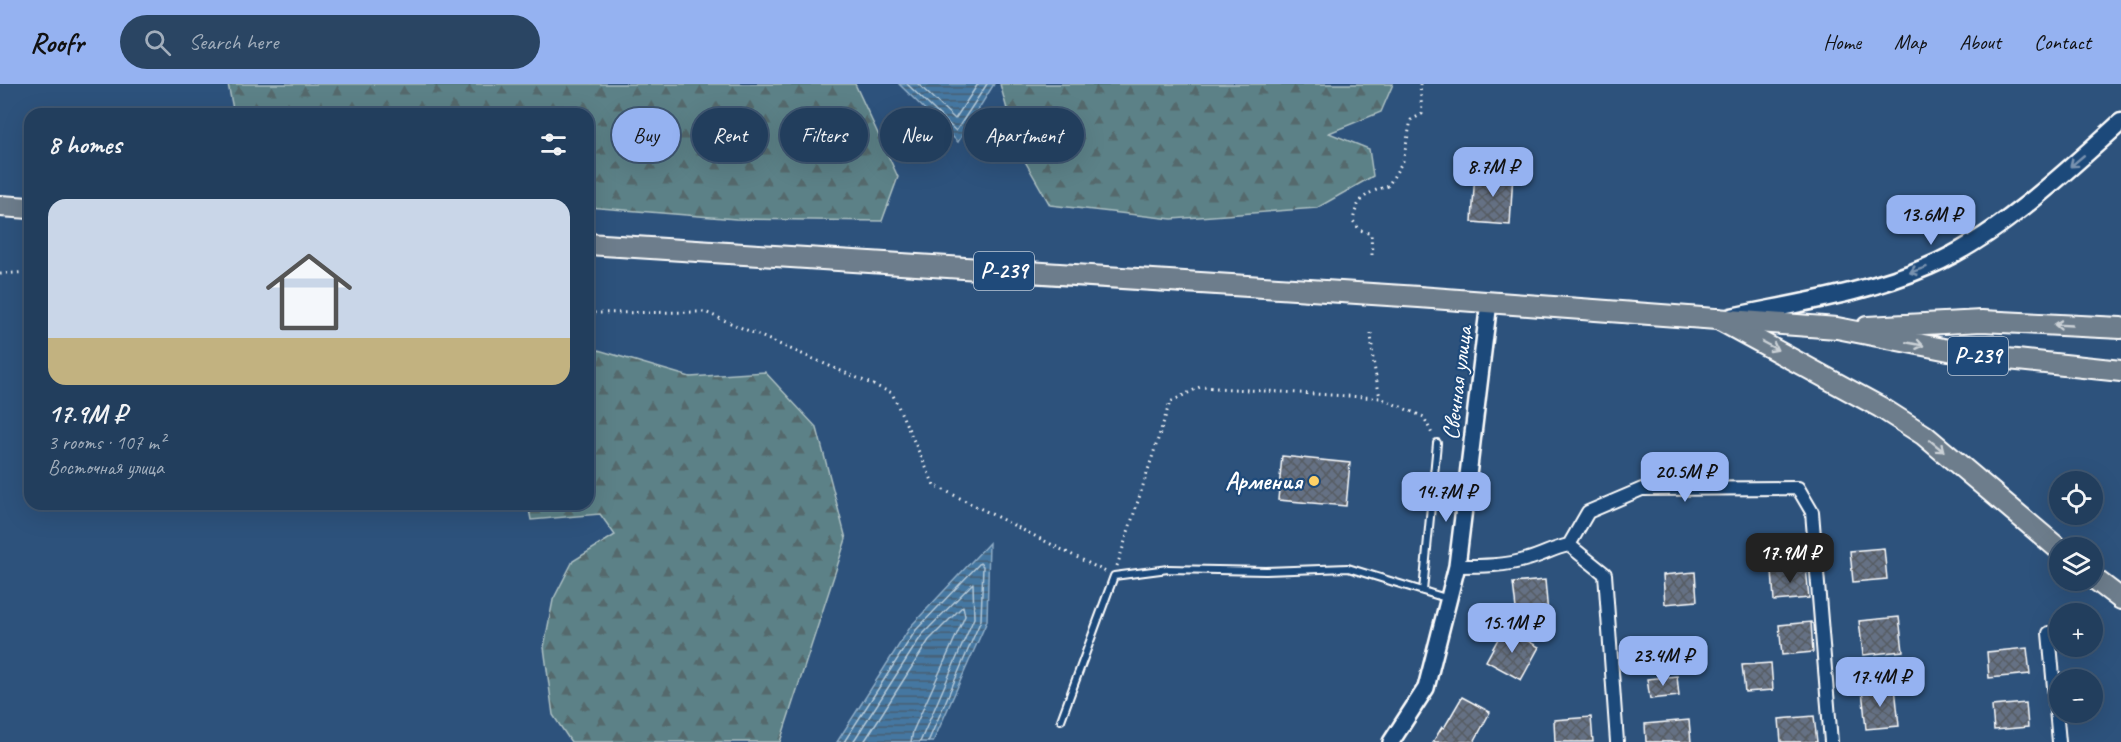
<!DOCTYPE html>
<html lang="en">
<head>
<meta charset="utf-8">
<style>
  :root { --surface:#223e5d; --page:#2a4563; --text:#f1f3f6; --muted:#a2aebc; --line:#3f5772; --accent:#95b2f1 }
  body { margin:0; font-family:Caveat,sans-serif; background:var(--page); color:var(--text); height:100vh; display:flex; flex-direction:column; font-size:22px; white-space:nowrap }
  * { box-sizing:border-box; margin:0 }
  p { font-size:20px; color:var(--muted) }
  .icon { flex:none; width:33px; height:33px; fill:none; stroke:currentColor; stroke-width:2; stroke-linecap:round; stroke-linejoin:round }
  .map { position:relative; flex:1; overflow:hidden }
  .sheet { position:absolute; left:24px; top:24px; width:570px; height:402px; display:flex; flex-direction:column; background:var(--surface); border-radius:18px; box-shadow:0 6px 24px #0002,0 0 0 2px var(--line) }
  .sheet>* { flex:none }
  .banner { position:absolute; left:612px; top:24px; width:570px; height:54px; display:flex; gap:12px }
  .fabs { position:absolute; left:2049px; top:387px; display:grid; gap:12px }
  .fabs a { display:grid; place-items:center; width:54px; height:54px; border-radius:50%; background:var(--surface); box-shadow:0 6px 24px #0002,0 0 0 2px var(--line); font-size:30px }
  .price { position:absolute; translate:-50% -51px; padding:0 14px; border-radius:12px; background:var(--accent); color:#111; font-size:20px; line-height:39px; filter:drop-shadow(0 2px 3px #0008) }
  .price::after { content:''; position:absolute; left:50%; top:36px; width:18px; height:14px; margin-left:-9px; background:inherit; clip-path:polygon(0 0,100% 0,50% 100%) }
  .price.current { background:#222; color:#fff }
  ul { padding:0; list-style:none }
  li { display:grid; align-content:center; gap:12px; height:318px; padding:0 24px }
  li+li { border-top:2px solid var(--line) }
  li span { display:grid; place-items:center; height:186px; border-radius:18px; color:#555 }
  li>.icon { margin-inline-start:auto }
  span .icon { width:108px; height:108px; fill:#fffc; stroke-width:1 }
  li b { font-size:26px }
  h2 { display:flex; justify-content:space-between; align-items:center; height:72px; padding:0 24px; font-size:26px }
  .tag { padding:0 21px; border-radius:27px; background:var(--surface); box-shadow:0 6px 24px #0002,0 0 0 2px var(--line); font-size:21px; line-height:54px }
  .tag.current { background:var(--accent); color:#111 }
  header { display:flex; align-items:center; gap:36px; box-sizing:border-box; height:84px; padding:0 30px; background:var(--accent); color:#111 }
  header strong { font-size:28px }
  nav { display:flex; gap:33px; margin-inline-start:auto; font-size:21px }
  .search { width:420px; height:54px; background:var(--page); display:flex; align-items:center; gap:15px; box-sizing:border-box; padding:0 21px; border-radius:33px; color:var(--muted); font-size:22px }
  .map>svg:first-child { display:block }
  .forest { fill:url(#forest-firs); stroke:#adc0c3; stroke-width:1.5 }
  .water { fill:url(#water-rules); stroke:#8fadc7; stroke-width:1.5 }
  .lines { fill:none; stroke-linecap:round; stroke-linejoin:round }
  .shore { stroke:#b4c9d9; stroke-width:1.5 }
  .building { fill:url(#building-cross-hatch); stroke:#fff; stroke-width:1.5 }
  .service-casing { stroke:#fff; stroke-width:10 }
  .minor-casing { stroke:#fff; stroke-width:16 }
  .tertiary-casing { stroke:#fff; stroke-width:20 }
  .secondary-casing { stroke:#fff; stroke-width:21 }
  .primary-casing { stroke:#fff; stroke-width:24 }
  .trunk-casing { stroke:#fff; stroke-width:24 }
  .path { stroke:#fff; stroke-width:3; stroke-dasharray:1.5 4.5; stroke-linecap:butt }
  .service { stroke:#1f4a7a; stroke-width:6 }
  .minor { stroke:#1f4a7a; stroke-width:12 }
  .tertiary { stroke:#1f4a7a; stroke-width:15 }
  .secondary { stroke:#1f4a7a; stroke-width:16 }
  .primary { stroke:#6d7d8c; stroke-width:20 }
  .trunk { stroke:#6d7d8c; stroke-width:20 }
  .oneway { stroke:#7992af }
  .oneway2 { stroke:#ccd2d7 }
  .poi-dot { fill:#ffd166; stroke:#1f4a7a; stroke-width:2 }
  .labels { text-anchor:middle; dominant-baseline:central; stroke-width:4.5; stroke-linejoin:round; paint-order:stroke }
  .shield { fill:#1f4a7a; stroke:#bcc9d7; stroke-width:1.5 }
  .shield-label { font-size:22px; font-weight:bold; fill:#fff }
  .street-label { font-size:24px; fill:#fff; stroke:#1f4a7a }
  .poi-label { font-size:24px; font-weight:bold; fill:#fff; stroke:#1f4a7a; text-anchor:end }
</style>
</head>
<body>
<header>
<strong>Roofr</strong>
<div class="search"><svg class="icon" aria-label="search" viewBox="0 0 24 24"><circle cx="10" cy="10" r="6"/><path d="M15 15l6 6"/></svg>Search here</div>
<nav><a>Home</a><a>Map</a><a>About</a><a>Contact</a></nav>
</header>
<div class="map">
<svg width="2121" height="658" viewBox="0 0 2121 658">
  <defs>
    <pattern id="forest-firs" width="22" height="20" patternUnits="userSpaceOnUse" patternTransform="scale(1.5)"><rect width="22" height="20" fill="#5b8187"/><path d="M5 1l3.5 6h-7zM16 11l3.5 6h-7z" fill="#54696c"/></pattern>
    <pattern id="water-rules" width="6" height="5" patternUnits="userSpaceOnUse" patternTransform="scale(1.5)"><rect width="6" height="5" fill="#4477a1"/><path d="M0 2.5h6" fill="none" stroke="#485f72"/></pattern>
    <pattern id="building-cross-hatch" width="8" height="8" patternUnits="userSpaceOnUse" patternTransform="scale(1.5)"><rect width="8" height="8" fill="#657184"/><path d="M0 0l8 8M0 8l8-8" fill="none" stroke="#565b62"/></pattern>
  </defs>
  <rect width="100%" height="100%" fill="#2d527c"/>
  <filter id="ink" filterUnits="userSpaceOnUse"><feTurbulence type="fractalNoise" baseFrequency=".0167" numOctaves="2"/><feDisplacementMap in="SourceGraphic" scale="12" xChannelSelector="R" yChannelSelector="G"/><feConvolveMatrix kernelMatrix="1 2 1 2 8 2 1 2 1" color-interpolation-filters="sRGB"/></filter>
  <g filter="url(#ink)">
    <path class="forest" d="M228 0H855L898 93 882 137 736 135 588 123V30H234Z
      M1000 0H1393L1381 28 1329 49 1369 65 1373 92 1317 124 1172 135 1050 121 1018 65Z
      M588 263 690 293 765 288 817 344 846 455 780 658H571L553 631 544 563 553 516 573 477 615 451 600 430 531 436 528 420H588Z"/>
    <path class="water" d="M899 0H994L958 58Z
      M989 459 987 537 933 658H837L911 542Z"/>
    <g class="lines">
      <path class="shore" d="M907 0 956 47 987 0
        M918 0 955 35 978 0
        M844 658 916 546 980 479 983 482 981 536 928 658
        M853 658 922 551 973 499 974 534 920 658
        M864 658 929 556 963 522 965 532 913 647 911 658"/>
    </g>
    <path class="building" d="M1475 86 1513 89 1510 141 1472 138Z
      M1282 372 1350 379 1346 422 1278 416Z
      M1884 464 1887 495 1853 498 1850 467Z
      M1806 483 1809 514 1774 517 1772 486Z
      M1695 488 1697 517 1665 520 1663 491Z
      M1545 496 1548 530 1517 533 1513 499Z
      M1899 533 1903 567 1863 571 1859 537Z
      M1811 538 1813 568 1782 571 1779 541Z
      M1504 544 1539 563 1521 596 1486 577Z
      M2027 564 2030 590 1989 594 1987 568Z
      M1771 579 1773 606 1745 608 1742 581Z
      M1677 592 1679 612 1650 615 1647 595Z
      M1895 603 1899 642 1866 645 1862 606Z
      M1462 613 1490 628 1474 658H1433L1442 643 1444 644Z
      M2026 619 2028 643 1994 646 1992 622Z
      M1814 632 1817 658H1781L1779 635Z
      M1591 633 1593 658H1555L1554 636Z
      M1689 636 1691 658H1646L1645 640Z"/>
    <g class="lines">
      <g class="service-casing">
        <path id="service" d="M1423 507 1437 359
          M1061 636 1114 492 1168 485 1266 487 1348 484 1449 515"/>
      </g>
      <g class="minor-casing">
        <path id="minor" d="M1569 461 1605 490 1617 658
          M1457 482C1481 482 1506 482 1528 475 1543 471 1553 464 1569 461L1588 428 1642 405 1798 404 1812 428 1831 658
          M2049 549 2059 658"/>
      </g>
      <g class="tertiary-casing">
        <path id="tertiary" d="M1391 658 1426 604 1457 482 1489 218"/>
      </g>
      <g class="secondary-casing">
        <path id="secondary" d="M1731 233C1797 219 1867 209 1929 182 1996 154 2067 87 2121 38"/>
      </g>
      <g class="primary-casing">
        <path id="primary" d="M1718 235 1880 323 1924 351 2060 466
          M2092 493 2121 515"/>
      </g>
      <g class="trunk-casing">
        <path id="trunk" d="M0 122 30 124
          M588 160 1419 213 1837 244 1979 272 2121 287
          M1867 243 1982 237 2121 244"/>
      </g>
      <path class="path" d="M1372 171 1371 150 1360 146 1353 137C1357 114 1366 109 1388 102L1403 77 1411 36 1422 30 1420 0
        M0 190 30 188
        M588 229 705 228 892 309 934 401 1106 488
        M1371 249 1373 276 1380 314
        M1117 482 1170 318 1200 303 1380 314 1424 333 1433 352"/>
      <use href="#service" class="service"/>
      <use href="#minor" class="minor"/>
      <use href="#tertiary" class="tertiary"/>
      <use href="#secondary" class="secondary"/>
      <use href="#primary" class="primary"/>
      <use href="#trunk" class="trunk"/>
    </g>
    <defs><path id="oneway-shaft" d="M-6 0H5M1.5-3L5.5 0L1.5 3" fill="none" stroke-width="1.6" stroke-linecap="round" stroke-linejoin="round" transform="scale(1.5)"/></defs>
    <g class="oneway">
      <use href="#oneway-shaft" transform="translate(2077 77) rotate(140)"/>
      <use href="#oneway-shaft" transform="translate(1918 186) rotate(161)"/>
    </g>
    <g class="oneway2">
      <use href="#oneway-shaft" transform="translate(2063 241) rotate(-177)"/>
      <use href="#oneway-shaft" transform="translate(1915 260) rotate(11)"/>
      <use href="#oneway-shaft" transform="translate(1770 262) rotate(28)"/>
      <use href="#oneway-shaft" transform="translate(1937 362) rotate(39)"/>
    </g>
  </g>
  <circle class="poi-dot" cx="1314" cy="397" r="6"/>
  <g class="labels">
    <g class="shield">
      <rect x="974" y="168" width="60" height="38" rx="4.5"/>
      <rect x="1948" y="253" width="60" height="38" rx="4.5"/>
    </g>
    <g class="shield-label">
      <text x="1004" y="187">Р-239</text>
      <text x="1978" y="272">Р-239</text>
    </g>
    <g class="street-label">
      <text transform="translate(1457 299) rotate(-83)">Свечная улица</text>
    </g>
    <g class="poi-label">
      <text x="1302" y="397">Армения</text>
    </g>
  </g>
</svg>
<div class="fabs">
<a><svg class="icon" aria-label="locate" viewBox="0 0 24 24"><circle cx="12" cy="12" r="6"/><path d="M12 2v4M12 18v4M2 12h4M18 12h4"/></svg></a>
<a><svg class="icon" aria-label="layers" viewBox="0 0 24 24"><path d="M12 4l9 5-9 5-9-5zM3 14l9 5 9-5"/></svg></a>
<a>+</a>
<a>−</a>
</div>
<b class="price" style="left:1493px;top:114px">8.7M ₽</b>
<b class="price" style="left:1931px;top:162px">13.6M ₽</b>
<b class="price" style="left:1685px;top:419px">20.5M ₽</b>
<b class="price" style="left:1446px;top:439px">14.7M ₽</b>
<b class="price current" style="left:1790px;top:500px">17.9M ₽</b>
<b class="price" style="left:1512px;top:570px">15.1M ₽</b>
<b class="price" style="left:1663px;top:603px">23.4M ₽</b>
<b class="price" style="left:1880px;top:624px">17.4M ₽</b>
<div class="banner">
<a class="tag current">Buy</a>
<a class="tag">Rent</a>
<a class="tag">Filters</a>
<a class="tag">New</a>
<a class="tag">Apartment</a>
</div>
<section class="sheet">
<h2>8 homes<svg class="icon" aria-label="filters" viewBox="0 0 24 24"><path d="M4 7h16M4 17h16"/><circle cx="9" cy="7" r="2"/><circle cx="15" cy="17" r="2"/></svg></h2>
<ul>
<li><span style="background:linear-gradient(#c9d6e8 75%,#c2b280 0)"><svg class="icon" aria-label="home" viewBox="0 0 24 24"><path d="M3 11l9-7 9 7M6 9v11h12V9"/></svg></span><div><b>17.9M ₽</b><p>3 rooms · 107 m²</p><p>Восточная улица</p></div></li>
</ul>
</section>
</div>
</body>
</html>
